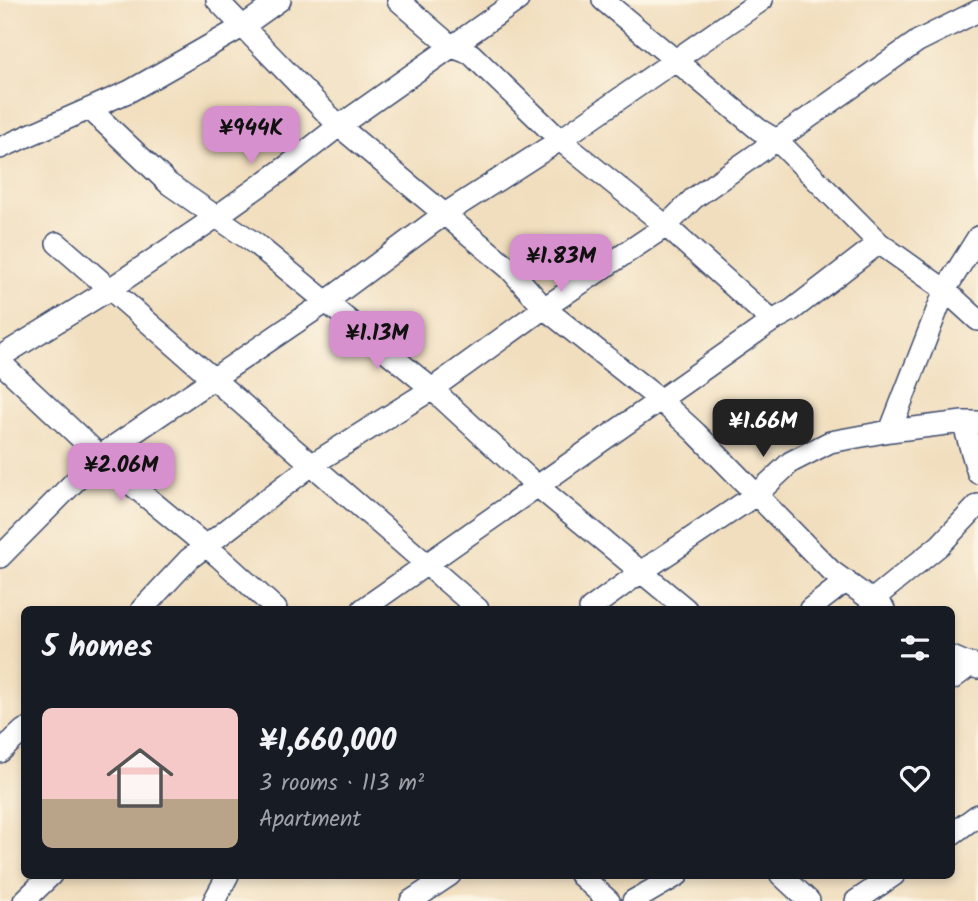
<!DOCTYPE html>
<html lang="en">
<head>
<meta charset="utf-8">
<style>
  :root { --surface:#171b24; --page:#242831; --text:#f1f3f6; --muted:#9ea1a6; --line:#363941; --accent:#d690ce }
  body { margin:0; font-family:Kalam,sans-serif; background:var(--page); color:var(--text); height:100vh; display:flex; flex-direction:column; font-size:26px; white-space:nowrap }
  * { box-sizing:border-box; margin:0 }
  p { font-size:23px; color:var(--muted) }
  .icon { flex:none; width:38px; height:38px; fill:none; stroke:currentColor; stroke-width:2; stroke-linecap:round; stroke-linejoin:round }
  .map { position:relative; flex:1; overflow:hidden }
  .panel { position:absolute; left:21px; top:606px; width:934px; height:273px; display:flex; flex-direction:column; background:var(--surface); border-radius:10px; box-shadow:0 4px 10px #0003 }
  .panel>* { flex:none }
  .price { position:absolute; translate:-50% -60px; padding:0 16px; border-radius:14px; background:var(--accent); color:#111; font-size:23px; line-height:46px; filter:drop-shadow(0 2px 4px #0008) }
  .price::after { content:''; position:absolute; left:50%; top:42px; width:21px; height:16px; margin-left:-10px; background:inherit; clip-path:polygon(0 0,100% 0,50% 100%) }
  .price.selected { background:#222; color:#fff }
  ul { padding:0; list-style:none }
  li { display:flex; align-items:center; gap:21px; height:175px; padding:0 21px }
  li+li { border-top:2px solid var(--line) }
  li span { display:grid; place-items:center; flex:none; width:196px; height:140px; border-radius:10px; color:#555 }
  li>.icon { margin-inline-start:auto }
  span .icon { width:84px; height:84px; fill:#fffc; stroke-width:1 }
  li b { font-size:30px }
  h2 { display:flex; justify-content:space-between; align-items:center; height:84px; padding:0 21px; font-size:30px }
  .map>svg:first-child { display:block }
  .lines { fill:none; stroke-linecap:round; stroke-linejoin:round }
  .street-casing { stroke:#3b496c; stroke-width:24 }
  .street { stroke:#fff; stroke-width:21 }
</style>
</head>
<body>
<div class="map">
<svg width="978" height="901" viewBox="0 0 978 901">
  <rect width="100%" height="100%" fill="#fcf5e5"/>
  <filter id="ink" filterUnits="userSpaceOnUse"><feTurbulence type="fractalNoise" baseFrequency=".0143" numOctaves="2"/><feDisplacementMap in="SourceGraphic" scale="14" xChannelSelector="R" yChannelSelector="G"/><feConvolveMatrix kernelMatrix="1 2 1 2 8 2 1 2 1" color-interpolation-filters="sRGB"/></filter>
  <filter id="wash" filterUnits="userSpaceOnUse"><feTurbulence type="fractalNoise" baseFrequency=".00686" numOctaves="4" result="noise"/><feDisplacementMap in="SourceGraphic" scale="28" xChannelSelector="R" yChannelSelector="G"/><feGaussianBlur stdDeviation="1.57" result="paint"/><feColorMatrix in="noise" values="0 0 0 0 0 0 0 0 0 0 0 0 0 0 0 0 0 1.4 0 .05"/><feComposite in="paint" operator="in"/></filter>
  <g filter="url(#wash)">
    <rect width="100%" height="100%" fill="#f1debe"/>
  </g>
  <g filter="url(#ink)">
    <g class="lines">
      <g class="street-casing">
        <path id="street" d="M217 0 339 126 510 269 544 308 660 400 696 433 831 571 884 609
          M398 0 452 47 471 54 560 140 666 226 772 321
          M603 0 758 129 778 141 879 243 945 290 978 320
          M91 110 169 184 257 245 432 389 536 485 686 609
          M0 148 130 91 242 27 280 0
          M57 243 478 609
          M0 357 110 289 216 217 286 167 339 126 518 0
          M0 362 120 475 219 557 276 609
          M963 422 978 473
          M890 431 945 290 978 237
          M0 557 101 455 326 302 443 215 560 140 762 0
          M872 600 940 545 978 505
          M142 609 189 559 313 464 432 389 544 308 666 226 694 198 918 41 978 11
          M363 609 772 321 792 310 879 243
          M590 609 641 572 757 494 791 462 830 442 890 431 963 422H978
          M810 609 846 581
          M952 657 978 668
          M952 679 972 664
          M0 752 24 730
          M952 834 978 815
          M580 875 609 901
          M781 875 809 901
          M24 901 51 875
          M214 901 228 875
          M411 901 450 875
          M633 901 678 875
          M856 901 894 875"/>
      </g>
      <use href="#street" class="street"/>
    </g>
  </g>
</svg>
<b class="price" style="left:251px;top:166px">¥944K</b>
<b class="price" style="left:561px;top:294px">¥1.83M</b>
<b class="price" style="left:377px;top:371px">¥1.13M</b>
<b class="price selected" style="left:763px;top:459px">¥1.66M</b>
<b class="price" style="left:121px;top:503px">¥2.06M</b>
<section class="panel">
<h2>5 homes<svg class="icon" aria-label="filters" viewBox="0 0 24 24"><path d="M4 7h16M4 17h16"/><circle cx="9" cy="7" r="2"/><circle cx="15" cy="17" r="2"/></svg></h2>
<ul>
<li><span style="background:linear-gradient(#f6c9c9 65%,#b9a48a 0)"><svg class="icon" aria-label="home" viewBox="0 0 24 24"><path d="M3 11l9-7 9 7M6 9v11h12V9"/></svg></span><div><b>¥1,660,000</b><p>3 rooms · 113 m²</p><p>Apartment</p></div><svg class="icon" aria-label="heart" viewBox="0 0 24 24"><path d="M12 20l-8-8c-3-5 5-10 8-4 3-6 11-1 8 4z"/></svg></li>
</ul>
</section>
</div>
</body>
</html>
